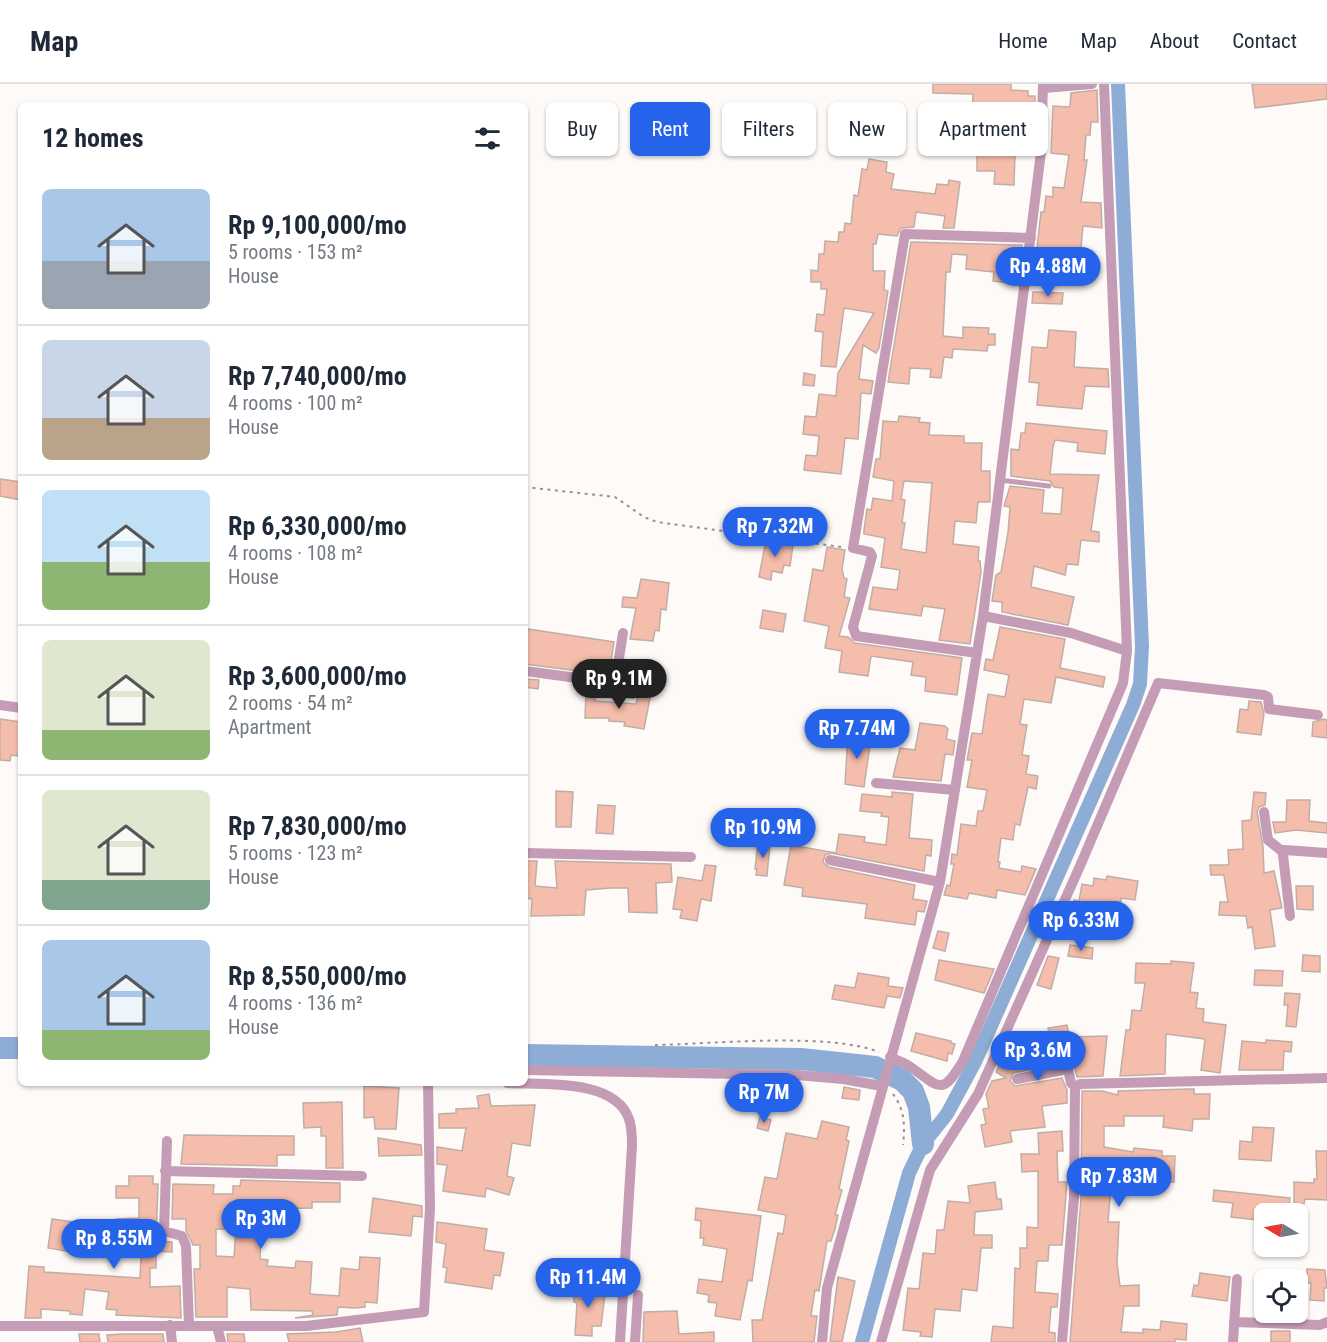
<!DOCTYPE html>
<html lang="en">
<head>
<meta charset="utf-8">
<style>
  :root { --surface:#fff; --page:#f2f2f3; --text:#1f2937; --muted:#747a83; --line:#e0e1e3; --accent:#2563eb }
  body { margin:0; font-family:"Roboto Condensed",sans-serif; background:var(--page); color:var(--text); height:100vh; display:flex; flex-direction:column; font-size:22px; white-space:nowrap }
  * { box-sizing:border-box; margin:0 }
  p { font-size:20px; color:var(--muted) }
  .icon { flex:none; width:33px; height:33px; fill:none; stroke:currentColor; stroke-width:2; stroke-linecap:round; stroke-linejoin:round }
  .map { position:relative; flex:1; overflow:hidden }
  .side { position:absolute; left:18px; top:18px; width:510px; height:984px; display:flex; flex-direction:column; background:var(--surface); border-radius:9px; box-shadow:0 2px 4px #0004 }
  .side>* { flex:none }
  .hud { position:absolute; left:546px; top:18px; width:570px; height:54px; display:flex; gap:12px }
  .needle { width:39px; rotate:280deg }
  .tools { position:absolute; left:1254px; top:1119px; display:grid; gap:12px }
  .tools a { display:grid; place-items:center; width:54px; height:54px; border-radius:9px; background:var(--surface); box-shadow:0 2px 4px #0004; font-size:30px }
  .price { position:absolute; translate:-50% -51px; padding:0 14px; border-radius:21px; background:var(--accent); color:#fff; font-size:20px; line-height:39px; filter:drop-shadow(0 2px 3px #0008) }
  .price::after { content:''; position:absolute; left:50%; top:36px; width:18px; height:14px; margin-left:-9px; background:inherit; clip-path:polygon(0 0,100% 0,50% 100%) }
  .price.on { background:#222; color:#fff }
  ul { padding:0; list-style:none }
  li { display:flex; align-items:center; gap:18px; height:150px; padding:0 24px }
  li+li { border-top:2px solid var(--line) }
  li span { display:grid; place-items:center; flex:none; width:168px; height:120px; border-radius:9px; color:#555 }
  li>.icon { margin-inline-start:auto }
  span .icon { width:72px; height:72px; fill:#fffc; stroke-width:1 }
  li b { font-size:26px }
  h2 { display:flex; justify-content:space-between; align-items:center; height:72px; padding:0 24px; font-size:26px }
  .tag { padding:0 21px; border-radius:9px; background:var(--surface); box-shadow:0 2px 4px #0004; font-size:21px; line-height:54px }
  .tag.on { background:var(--accent); color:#fff }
  header { display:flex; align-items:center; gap:36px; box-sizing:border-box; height:84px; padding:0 30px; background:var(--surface); border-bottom:2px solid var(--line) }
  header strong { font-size:28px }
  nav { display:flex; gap:33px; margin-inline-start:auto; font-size:21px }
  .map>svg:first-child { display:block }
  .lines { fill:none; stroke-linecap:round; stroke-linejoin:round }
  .canal { stroke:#8dadd7; stroke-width:14 }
  .river { stroke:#8dadd7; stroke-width:22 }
  .building { fill:#f5bdab; stroke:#c1ada7; stroke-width:1.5; fill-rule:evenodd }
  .path { stroke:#97918e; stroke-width:2; stroke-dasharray:3 4.5; stroke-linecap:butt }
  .service { stroke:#c59cb5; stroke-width:5 }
  .minor { stroke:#c59cb5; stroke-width:10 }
</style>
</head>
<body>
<header>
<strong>Map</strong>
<nav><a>Home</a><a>Map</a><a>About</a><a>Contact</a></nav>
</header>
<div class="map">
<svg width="1327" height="1258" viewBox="0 0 1327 1258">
  <rect width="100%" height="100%" fill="#fefaf8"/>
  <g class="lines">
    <path class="canal" d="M862 1258 909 1089 923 1060 947 1030 975 978 1133 621 1140 600 1142 562 1118 0"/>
    <path class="river" d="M0 964H21
      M525 971 801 975 875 983 902 996 913 1007 919 1023 923 1060"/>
  </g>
  <path class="building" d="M933 0H1011V6L1028 7V12H1035V23H1029V46H1025L1024 71H1015L1014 101 994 100 995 87H977V70H960L958 35H972L973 10 933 9Z
    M1252 0H1327V15L1255 24Z
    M1097 6 1098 38H1091L1090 51H1086L1084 76H1087L1081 118 1101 119 1102 144 1083 142 1078 194 1044 190 1047 165 1037 164 1041 128H1044L1046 112 1053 113V103L1064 104 1069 71 1051 69 1053 22 1070 23 1071 9Z
    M869 75 887 78 886 88 894 90 891 105 935 110 937 100 948 101 949 96 960 98 954 144H943L945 132 916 128 914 143 901 144 897 152 878 150 876 160H873V187H885L884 206 888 207 879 264 876 269 863 261 859 295 873 297 871 310 861 309 858 355 845 354 841 390 804 386 806 371 817 372 819 352 803 350 805 332 816 333 819 310 836 312 838 289 874 229 844 224 836 283 821 282 823 248 815 247 817 230 824 231 827 205H821V198H811V186L818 187 819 170H824L825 157 838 158 839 148H844L845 139 851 140 854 111 858 112 862 85 867 86Z
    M911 158 1022 161 1017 200 993 197 994 188 966 185 967 171 952 170 950 188H946L943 252 963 254V243L989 244 988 250H995V261H988L987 267 953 265 952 274 944 273 941 294 930 293 931 285 910 284 909 300 888 298Z
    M1033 208 1063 209 1062 220 1032 219Z
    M1049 246 1076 248 1074 283 1108 285 1109 303 1085 302 1082 325 1037 321 1039 299 1029 298 1032 263 1047 264Z
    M804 289 815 291 814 302 803 301Z
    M899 332 920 334 919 338 930 339 929 351 964 352V359H982L981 387H990V418H978L976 439 955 437 953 460 979 463 978 477H980L981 488 970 560 939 556 945 525 923 522 921 532 869 525 873 503 897 506 900 486 881 483 885 454 864 450V446L867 425 871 426 873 414 892 417 894 397 873 393 876 375H880L883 337 898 338ZM904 397 932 399 926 469 901 465 905 439H902L905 416 901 415Z
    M1026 339 1107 347 1105 370 1077 367 1078 359 1055 356 1053 363 1050 390 1099 391 1091 447 1099 448V458L1081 456 1078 481 1067 480 1065 491 1034 482 1031 503 1074 513 1068 541 1002 528V518L992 517 996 491 1001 488 1008 449 1010 423 1004 422 1010 402 1044 406 1042 429 1061 430 1063 404 1054 403 1050 397 1011 392V365L1019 366 1021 349H1025Z
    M0 395 21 398V416L0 412Z
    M766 456 793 461 790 482 784 481 782 489 772 487 771 496 759 493Z
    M827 463 845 466 842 485 844 494 847 495 844 513 850 514 839 552 848 553 855 559 962 574 957 611 925 607 926 593 911 591 913 578 871 572 868 592 839 588 842 567 825 564 829 542 804 537 813 485 823 487Z
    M641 495 669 499 666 526 661 525 659 547 655 546 653 557 630 555 636 524 622 523 623 513 637 514Z
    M763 526 786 530 783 548 760 544Z
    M1000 543 1065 555 1060 584 1105 593 1103 603 1056 593 1051 619 1024 615 1020 640 1027 641 1022 671 1029 672 1026 690 1038 692 1036 705 1028 703 1020 741 1015 740 1013 756 1001 754 998 778H1000L999 784 1021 788 1022 782 1036 785 1025 811 997 806 996 814 969 809 967 815 944 811 947 801 950 802 954 780H951L952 770 957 771 961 740 976 742 978 727H983L987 706 967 703 972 676H967L972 649 982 650 988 610 1005 613 1009 591 984 586 986 575 993 576Z
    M528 545 614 558 609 591 525 580Z
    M525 595 539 596 538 605 525 603Z
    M586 608H595V617L636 620 639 609H651L644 645 624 642 625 638 609 637V634H585Z
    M1249 617 1261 618 1264 630 1261 651 1237 648 1240 625 1248 626Z
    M0 635 21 638 18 672 11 671 10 677 0 676Z
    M1324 635 1327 636V654L1312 652 1313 638Z
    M920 639 945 642 948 645 946 655 955 657 953 671 945 670 941 697 893 693 900 664 915 666Z
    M848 651 871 654 864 703 845 700Z
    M556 707 573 708 571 743H556Z
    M892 708 913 710 909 754 932 756 931 772 926 771 924 787 831 769 825 771 823 778 829 783 915 801 913 815 927 817 924 828 917 827 915 841 865 834 867 820 802 812 803 804 784 801 791 761 836 769 839 750 865 753 864 758 886 761 889 733 881 732 882 729 860 727 862 710 892 713Z
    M1254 708 1266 709 1265 721 1259 723 1257 728 1263 762 1264 789 1274 787 1282 824 1270 826 1275 862 1255 865 1252 843 1248 844 1246 832 1219 831 1220 818H1228L1224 791H1211L1210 781H1229L1228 766 1243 765 1242 737 1251 736Z
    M1287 716H1310L1309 737 1327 739V749L1296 746 1275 749 1273 738H1286Z
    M598 721 615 722 613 750 596 749Z
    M758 758 770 759 767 792 756 791 757 785H755Z
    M525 777H537L535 802 557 804 555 777 671 780 672 798 656 799 657 829 629 828 628 804H611L586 806 584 831 531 832 532 815 525 814Z
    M705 781 716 782 711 817 701 815 697 837 680 834 682 826 673 825 678 793 702 797Z
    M1107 792 1138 797 1135 816 1121 814 1120 827 1113 826 1112 834 1073 829 1074 816 1079 817 1082 800 1093 802 1094 794 1106 796Z
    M1296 802H1313V826L1297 825Z
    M938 847 949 849 945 867 933 864Z
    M1070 861 1093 864 1092 875 1068 872Z
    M1303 871 1320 872V888L1302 887Z
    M1048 872 1059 874 1051 905 1037 901Z
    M939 876 994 885 984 909 935 896Z
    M1171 877 1194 879 1190 908 1198 909 1196 924 1204 925 1203 938 1226 941 1220 989 1201 986 1205 955 1166 950 1165 990 1120 992 1126 946H1130L1132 926 1141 927 1145 899H1135L1136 879 1171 880Z
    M1255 886 1283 887 1282 902 1254 901Z
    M858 889 889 894 888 902 903 904 900 914 887 912 884 924 832 915 835 901 855 904Z
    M1285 909 1300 910 1296 943 1286 942 1288 921H1284Z
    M1067 941 1069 953 1107 952 1103 992 1077 993 1074 980 1067 978 1013 989 1010 997 1015 1002 1062 994 1067 1006V1019L1042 1022 1045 1043 1010 1047 1012 1058 985 1063 981 1041 986 1040 983 1025 989 1024 986 1010 992 997 1006 994 996 988 1003 972 1015 975 1026 972 1023 955 1049 949 1048 944Z
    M916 949 951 957V959L955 960 952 970 948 969 947 977 911 967Z
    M1266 956 1292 958 1291 968 1284 967 1283 986H1239L1242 957 1266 959Z
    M364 1002 399 1004 396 1045H375L374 1033 364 1034Z
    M844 1003 860 1006 859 1016 842 1014Z
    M1189 1005H1194V1010H1210L1209 1035H1193L1192 1047 1163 1043 1164 1032H1124V1042H1104V1063L1133 1068 1134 1064 1162 1067V1072H1175L1174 1098H1149V1090L1123 1087V1103H1111L1108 1138H1119L1117 1179 1120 1202 1139 1201V1222H1124L1121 1248 1143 1249V1245L1160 1246 1161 1237 1187 1240 1186 1256 1175 1255V1258H1070L1081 1114 1082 1007H1102L1118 1011V1007Z
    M489 1010 491 1022 535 1021 530 1062 512 1059 507 1092 514 1094 509 1111 486 1104 485 1113 443 1107 447 1081 437 1080V1063L462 1067 466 1044H439V1030L456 1029V1025L479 1024 477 1012Z
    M342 1018 343 1084H326V1052H321V1043L304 1044 303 1019Z
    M760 1033 771 1036 768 1047 757 1044Z
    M822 1037 849 1043 846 1056 849 1057 839 1105 842 1106 835 1131H838L835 1145 831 1157H827L819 1207 815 1206 811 1232H817L814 1258H753L752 1236H762L778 1149 783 1150 786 1131 758 1126 765 1093 777 1095 786 1049 817 1055Z
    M1253 1043 1274 1044 1271 1077 1239 1075 1240 1057 1252 1058Z
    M1062 1047 1063 1067H1057L1058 1098H1067L1062 1161H1049L1048 1177H1037L1035 1208 1058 1210 1057 1223H1051L1049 1248 1055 1249V1258H991L993 1242 1013 1244 1015 1184 1020 1185V1164H1027V1143L1038 1144V1087L1022 1088 1021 1070H1039L1038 1049Z
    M184 1051 294 1052V1071H277V1082L181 1080Z
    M378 1054 421 1061 422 1071 379 1072Z
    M1316 1067H1327V1116L1305 1115 1304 1120 1294 1119V1098L1314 1099V1095H1317Z
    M129 1092H153V1100H158L156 1157 172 1158V1168L156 1167V1184H150V1203L180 1202 181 1234 116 1231 117 1226 106 1225 109 1208 85 1205 82 1231 70 1230V1227L41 1225V1234H25L29 1182 44 1183V1188L140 1194 142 1151H116V1135L139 1134V1114H116V1102H129Z
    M241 1096 340 1099V1118H312V1124L270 1125V1129H250V1148L261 1149 260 1175 268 1176 267 1182 295 1184 296 1177 312 1178 310 1210 339 1212 341 1184 359 1186 360 1173 380 1174 377 1219 365 1218V1223L355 1224 338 1223 337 1231 295 1234 313 1231 312 1227 251 1226 250 1205 227 1203V1233H196L194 1185H200V1161H193L186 1146V1135H172L173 1100 214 1101 213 1110H233V1102H240ZM216 1145H236L234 1173 216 1172Z
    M995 1098 997 1115H1001L1002 1125 975 1128 974 1151H992V1164H981L977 1207 962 1205 960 1227 935 1225 932 1253 920 1252 921 1248 903 1246 908 1204 919 1205 923 1169 935 1170 937 1146H944L948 1117 970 1119 968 1102Z
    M1214 1106 1290 1114 1288 1130H1264V1134L1257 1133V1136L1231 1133 1233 1119 1213 1117Z
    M373 1114 422 1122V1133L413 1132 411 1152 369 1148Z
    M696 1124 761 1132 752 1197 748 1196 740 1236 715 1232 717 1219 708 1218 709 1211 697 1209 699 1195 722 1198 727 1165 703 1161 704 1154H700L701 1137 695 1136Z
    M52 1135 80 1139 78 1155 73 1154 71 1168 48 1164Z
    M437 1138 487 1145 484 1166 504 1169 500 1192 494 1191 492 1205 445 1198 447 1184 443 1183 446 1160 436 1158Z
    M1307 1185 1325 1186 1327 1204H1324V1217L1310 1216 1311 1199H1307Z
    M1200 1189 1230 1193 1227 1217 1192 1212 1194 1201 1198 1202Z
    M591 1191V1203H596L595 1209 605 1210 601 1242H592V1252L575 1251 577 1219 574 1218V1210Z
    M838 1193 855 1197 842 1258 830 1257Z
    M677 1227 679 1250 714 1248V1258H643L644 1228Z
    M360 1244 363 1258H289L287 1250 336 1248Z
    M1271 1247H1290V1258H1271Z
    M79 1250H99L100 1258H80Z
    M123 1250H163L164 1258H108L107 1251Z
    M227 1250H244L245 1258H228Z"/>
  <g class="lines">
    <path class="path" d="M525 403 615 413 644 433 657 438 841 463
      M655 961C714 960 827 948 879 968
      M893 1010C905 1026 905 1042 903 1061"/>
    <path class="service" d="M1000 396 1049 402"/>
    <path class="minor" d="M1044 4 1092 0
      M983 532 1071 549 1127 567
      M977 569 856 552 853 543 872 472 870 468 853 464 905 150 1031 154
      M525 587 615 599 623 549
      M615 599 619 606 632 610
      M0 621 21 624
      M876 699 955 706
      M1264 728 1268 756 1283 768
      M525 769 691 773
      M830 776 940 798
      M1290 832 1283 771 1285 766 1327 769
      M890 973C898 977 906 979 912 984 940 1004 942 1012 963 977L1123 599 1127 567 1104 0
      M525 986 797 991 843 995 882 1002
      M1017 995 1068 985 1071 999 1075 1003
      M507 999C542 1001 615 994 629 1035 632 1043 632 1053 632 1062L620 1258
      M167 1057 164 1147 182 1152 186 1162 189 1242
      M165 1087 362 1092
      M1234 1238 1320 1241 1327 1238
      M170 1241 172 1258
      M0 1242H306L424 1228 430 1124 428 999
      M217 1242 221 1258
      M635 1258 638 1211
      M822 1258 827 1204 940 798 983 532 1041 68 1043 0
      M881 1258 930 1086 978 1010 1080 782 1158 599 1264 611 1268 613 1269 625 1318 631
      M1062 1258 1074 1113 1075 1003 1080 1000 1327 994
      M1233 1258 1237 1195"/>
  </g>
</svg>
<div class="tools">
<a><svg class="needle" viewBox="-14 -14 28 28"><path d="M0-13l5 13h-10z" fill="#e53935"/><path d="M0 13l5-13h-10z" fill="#747a83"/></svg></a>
<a><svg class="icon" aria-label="locate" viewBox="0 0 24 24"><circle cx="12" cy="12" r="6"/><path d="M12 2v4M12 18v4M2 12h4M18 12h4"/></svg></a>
</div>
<b class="price" style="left:1048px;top:214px">Rp 4.88M</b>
<b class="price" style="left:775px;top:474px">Rp 7.32M</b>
<b class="price on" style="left:619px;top:626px">Rp 9.1M</b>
<b class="price" style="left:857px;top:676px">Rp 7.74M</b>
<b class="price" style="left:763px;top:775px">Rp 10.9M</b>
<b class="price" style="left:1081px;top:868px">Rp 6.33M</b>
<b class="price" style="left:1038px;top:998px">Rp 3.6M</b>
<b class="price" style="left:764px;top:1040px">Rp 7M</b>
<b class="price" style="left:1119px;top:1124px">Rp 7.83M</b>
<b class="price" style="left:261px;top:1166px">Rp 3M</b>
<b class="price" style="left:114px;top:1186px">Rp 8.55M</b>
<b class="price" style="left:588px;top:1225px">Rp 11.4M</b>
<div class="hud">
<a class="tag">Buy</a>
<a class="tag on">Rent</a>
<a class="tag">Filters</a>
<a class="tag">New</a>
<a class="tag">Apartment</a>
</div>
<section class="side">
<h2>12 homes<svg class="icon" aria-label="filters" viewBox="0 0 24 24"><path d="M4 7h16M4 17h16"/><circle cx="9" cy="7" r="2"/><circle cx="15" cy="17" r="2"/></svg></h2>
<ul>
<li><span style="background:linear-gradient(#a9c7e8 60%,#9aa5b1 0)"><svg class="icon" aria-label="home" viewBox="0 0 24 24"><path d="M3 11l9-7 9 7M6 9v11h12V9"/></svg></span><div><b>Rp 9,100,000/mo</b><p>5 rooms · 153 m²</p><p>House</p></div></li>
<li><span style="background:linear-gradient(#c9d6e8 65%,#b9a48a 0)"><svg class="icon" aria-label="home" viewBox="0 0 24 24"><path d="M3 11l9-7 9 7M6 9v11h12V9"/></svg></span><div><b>Rp 7,740,000/mo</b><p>4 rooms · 100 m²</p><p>House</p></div></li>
<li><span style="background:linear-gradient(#bfe0f5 60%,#8fb573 0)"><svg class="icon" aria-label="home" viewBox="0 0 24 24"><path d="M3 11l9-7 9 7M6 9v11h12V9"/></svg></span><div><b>Rp 6,330,000/mo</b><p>4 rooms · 108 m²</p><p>House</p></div></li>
<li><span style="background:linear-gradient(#dfe7d0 75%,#8fb573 0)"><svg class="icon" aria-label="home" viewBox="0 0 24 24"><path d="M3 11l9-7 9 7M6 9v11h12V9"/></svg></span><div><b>Rp 3,600,000/mo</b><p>2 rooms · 54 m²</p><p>Apartment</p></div></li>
<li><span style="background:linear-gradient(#dfe7d0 75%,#7fa58c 0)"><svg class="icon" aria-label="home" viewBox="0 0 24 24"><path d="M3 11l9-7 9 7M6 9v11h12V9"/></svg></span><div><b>Rp 7,830,000/mo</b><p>5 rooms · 123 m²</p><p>House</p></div></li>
<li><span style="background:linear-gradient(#a9c7e8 75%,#8fb573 0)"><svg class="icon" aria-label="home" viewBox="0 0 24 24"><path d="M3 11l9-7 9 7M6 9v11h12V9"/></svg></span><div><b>Rp 8,550,000/mo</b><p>4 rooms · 136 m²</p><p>House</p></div></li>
</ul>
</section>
</div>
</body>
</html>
